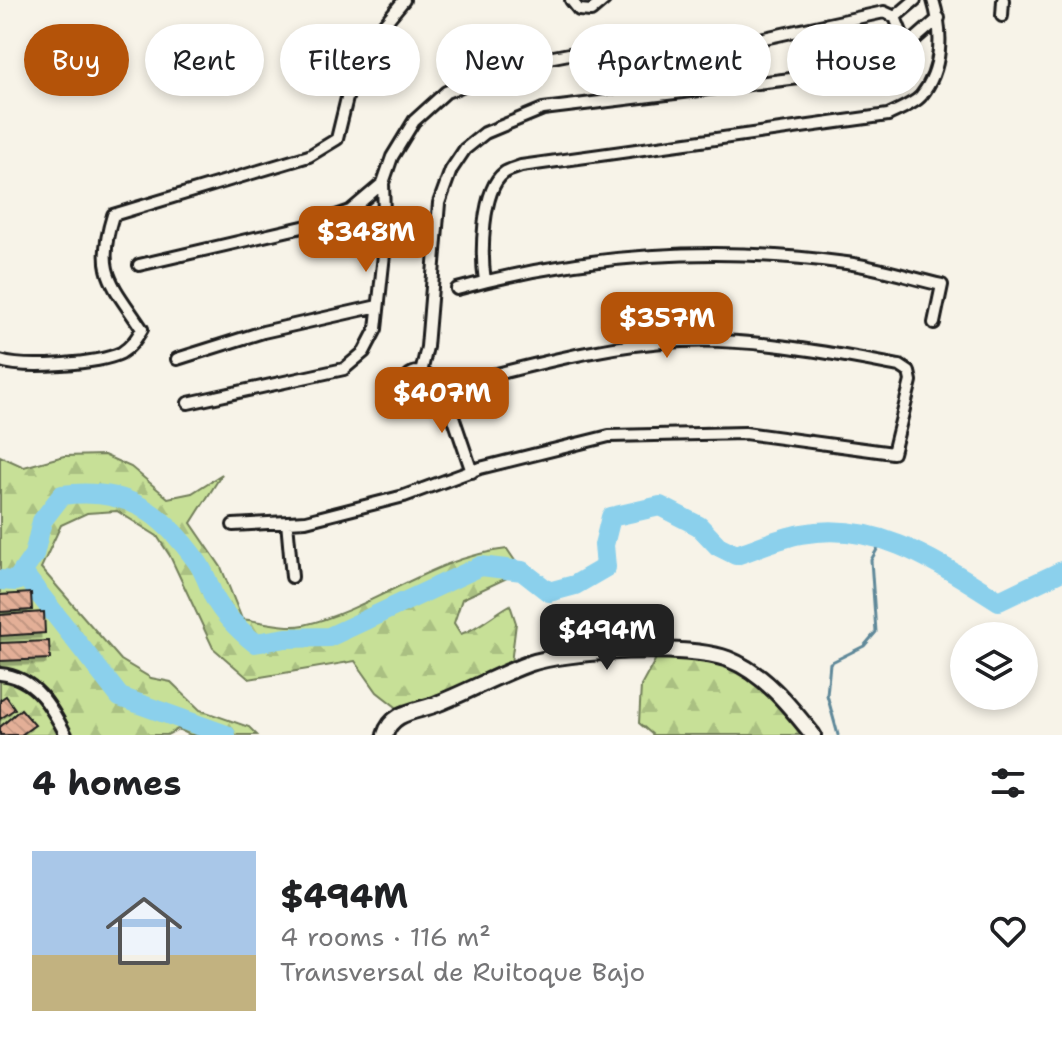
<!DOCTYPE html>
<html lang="en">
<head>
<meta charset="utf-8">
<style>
  :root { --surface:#fff; --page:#f2f2f2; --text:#202124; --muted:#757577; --accent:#b45309 }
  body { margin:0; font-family:"Shantell Sans",sans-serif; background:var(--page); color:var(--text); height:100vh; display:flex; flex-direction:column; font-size:30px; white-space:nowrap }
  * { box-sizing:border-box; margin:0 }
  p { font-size:26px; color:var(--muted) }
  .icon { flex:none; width:44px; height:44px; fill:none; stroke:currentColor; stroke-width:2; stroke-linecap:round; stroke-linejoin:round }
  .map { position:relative; height:735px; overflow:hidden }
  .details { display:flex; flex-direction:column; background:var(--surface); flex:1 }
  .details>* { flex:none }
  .banner { position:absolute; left:24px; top:24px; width:1014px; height:72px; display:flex; gap:16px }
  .buttons { position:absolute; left:950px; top:622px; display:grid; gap:16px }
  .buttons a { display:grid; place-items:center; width:88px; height:88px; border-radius:50%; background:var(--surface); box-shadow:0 4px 12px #0003; font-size:40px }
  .price { position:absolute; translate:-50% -68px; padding:0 18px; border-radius:16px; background:var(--accent); color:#fff; font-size:26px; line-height:52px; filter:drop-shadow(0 2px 4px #0008) }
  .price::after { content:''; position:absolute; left:50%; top:48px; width:24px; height:18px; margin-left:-12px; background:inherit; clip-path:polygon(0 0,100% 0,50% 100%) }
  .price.selected { background:#222; color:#fff }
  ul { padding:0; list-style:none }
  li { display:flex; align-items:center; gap:24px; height:200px; padding:0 32px }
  li span { display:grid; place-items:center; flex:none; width:224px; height:160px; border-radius:0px; color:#555 }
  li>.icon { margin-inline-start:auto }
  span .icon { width:96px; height:96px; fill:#fffc; stroke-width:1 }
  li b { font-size:34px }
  h2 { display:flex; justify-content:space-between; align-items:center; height:96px; padding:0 32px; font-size:34px }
  .pill { padding:0 28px; border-radius:36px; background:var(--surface); box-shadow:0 4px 12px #0003; font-size:28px; line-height:72px }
  .pill.selected { background:var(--accent); color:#fff }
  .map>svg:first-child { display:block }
  .forest { fill:url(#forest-firs); stroke:#727e5a; stroke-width:2 }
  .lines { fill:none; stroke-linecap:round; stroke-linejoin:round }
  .stream { stroke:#5f8899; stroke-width:3 }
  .river { stroke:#8bd0ec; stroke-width:20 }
  .building { fill:url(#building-back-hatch); stroke:#1c1c1c; stroke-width:2; filter:url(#shadow) }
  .street-casing { stroke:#1c1c1c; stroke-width:16 }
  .secondary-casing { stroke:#1c1c1c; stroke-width:20 }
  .street { stroke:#f7f3e8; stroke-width:10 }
  .secondary { stroke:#f7f3e8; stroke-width:14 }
</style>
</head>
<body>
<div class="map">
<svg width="1062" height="735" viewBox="0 0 1062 735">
  <defs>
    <pattern id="forest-firs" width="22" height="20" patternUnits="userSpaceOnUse" patternTransform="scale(2)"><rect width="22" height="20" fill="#c7e097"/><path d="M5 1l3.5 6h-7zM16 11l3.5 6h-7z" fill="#aac082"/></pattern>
    <pattern id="building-back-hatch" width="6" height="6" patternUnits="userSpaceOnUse" patternTransform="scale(2)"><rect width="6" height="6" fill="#e3af97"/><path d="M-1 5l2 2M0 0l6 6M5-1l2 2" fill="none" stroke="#c29682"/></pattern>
    <filter id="shadow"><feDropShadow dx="-4.5" dy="4.5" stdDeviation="0" flood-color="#0004"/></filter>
  </defs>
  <rect width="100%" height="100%" fill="#f7f3e8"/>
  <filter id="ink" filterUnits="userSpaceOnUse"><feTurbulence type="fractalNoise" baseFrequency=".0125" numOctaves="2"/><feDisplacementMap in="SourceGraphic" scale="16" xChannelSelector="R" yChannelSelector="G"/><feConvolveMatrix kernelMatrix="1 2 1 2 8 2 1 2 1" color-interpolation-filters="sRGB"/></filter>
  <g filter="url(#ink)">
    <path class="forest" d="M104 455 131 467 168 498 192 493 222 474 191 523 221 567 242 619C260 621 286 629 304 625 375 608 433 557 507 549L522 571 462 599 454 623 461 634C481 627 492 615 510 605L516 623 511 663 466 694 405 714 377 692 355 661 249 679 213 648 170 556 157 536 117 511 87 513 61 525 41 568 121 660 151 678 171 682 200 710 249 727 257 735H190L178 729 167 735H0V456L24 467 64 456Z
      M659 653 699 654 751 670 815 735H653L639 723 641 686Z"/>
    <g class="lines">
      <path class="stream" d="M838 735 827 695 830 663 864 646 876 632 871 560 879 546 892 542"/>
      <path class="river" d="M22 572 120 697 226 735
        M0 580 16 581 34 555 42 521 62 495C127 487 161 511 198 563 205 573 209 586 214 597 224 616 239 630 255 643L286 638 329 637 481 566 522 571 549 592 575 585 606 567 604 545 611 517 660 506 699 526 718 546 736 555C757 548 779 538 801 534 878 520 937 562 999 601L1062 571"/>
    </g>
    <path class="building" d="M31 593 32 610 0 612V595Z
      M44 612 45 633 0 636V615Z
      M49 641 50 659 0 661V643Z
      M6 696 15 709 0 719V700Z
      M21 709 35 725 21 735H0V727Z"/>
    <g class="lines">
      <g class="street-casing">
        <path id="street" d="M571 0 579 10 591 11 604 0
          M1002 16 1003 0
          M895 17 915 0
          M139 265 307 226 350 211 383 183
          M485 281C481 256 481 190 504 173 508 170 516 168 521 166L888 115C898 110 914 104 921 96 943 69 943 32 933 0
          M457 289C583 254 716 245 846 263 878 267 910 278 942 285L934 323
          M177 359 263 332 378 306
          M0 361C25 369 98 364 121 353 131 347 136 339 142 329 111 282 95 273 113 215L309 156 337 139 357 57 404 0
          M404 386a14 14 0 1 1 28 0a14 14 0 1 1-28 0Z
          M421 373 427 347 439 203 451 170 465 149 485 133 543 109 857 71 890 61 939 18
          M443 387 472 472
          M188 403 344 369 364 352 376 329 385 245 383 183 392 157 414 121 446 92 522 63 595 49 755 40 884 12 895 17 906 45
          M287 522 292 577
          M233 525 306 521 404 496 480 468 609 436 745 433 893 453 911 381 909 372 900 366C829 353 755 338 682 341 597 344 514 371 432 390
          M0 674C35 677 51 706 66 735"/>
      </g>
      <g class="secondary-casing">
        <path id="secondary" d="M385 735C392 710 419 712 439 703 469 691 498 675 528 664 568 650 688 644 728 659 764 673 789 705 813 735"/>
      </g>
      <use href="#street" class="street"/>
      <use href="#secondary" class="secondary"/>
    </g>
  </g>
</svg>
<div class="buttons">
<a><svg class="icon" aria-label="layers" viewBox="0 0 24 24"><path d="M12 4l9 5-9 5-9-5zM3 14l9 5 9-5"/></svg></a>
</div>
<b class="price" style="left:366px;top:274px">$348M</b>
<b class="price" style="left:667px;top:360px">$357M</b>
<b class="price" style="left:442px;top:435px">$407M</b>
<b class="price selected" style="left:607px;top:672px">$494M</b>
<div class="banner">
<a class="pill selected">Buy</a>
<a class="pill">Rent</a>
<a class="pill">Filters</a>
<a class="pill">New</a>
<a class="pill">Apartment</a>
<a class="pill">House</a>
</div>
</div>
<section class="details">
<h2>4 homes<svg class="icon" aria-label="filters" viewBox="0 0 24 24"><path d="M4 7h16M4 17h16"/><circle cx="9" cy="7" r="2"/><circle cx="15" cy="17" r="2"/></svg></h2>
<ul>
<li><span style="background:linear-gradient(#a9c7e8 65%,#c2b280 0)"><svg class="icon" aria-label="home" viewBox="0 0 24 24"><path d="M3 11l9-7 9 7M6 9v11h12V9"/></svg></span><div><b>$494M</b><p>4 rooms · 116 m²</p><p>Transversal de Ruitoque Bajo</p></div><svg class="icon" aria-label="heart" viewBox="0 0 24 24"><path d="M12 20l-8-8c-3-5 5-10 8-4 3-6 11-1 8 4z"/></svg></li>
</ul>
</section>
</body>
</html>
